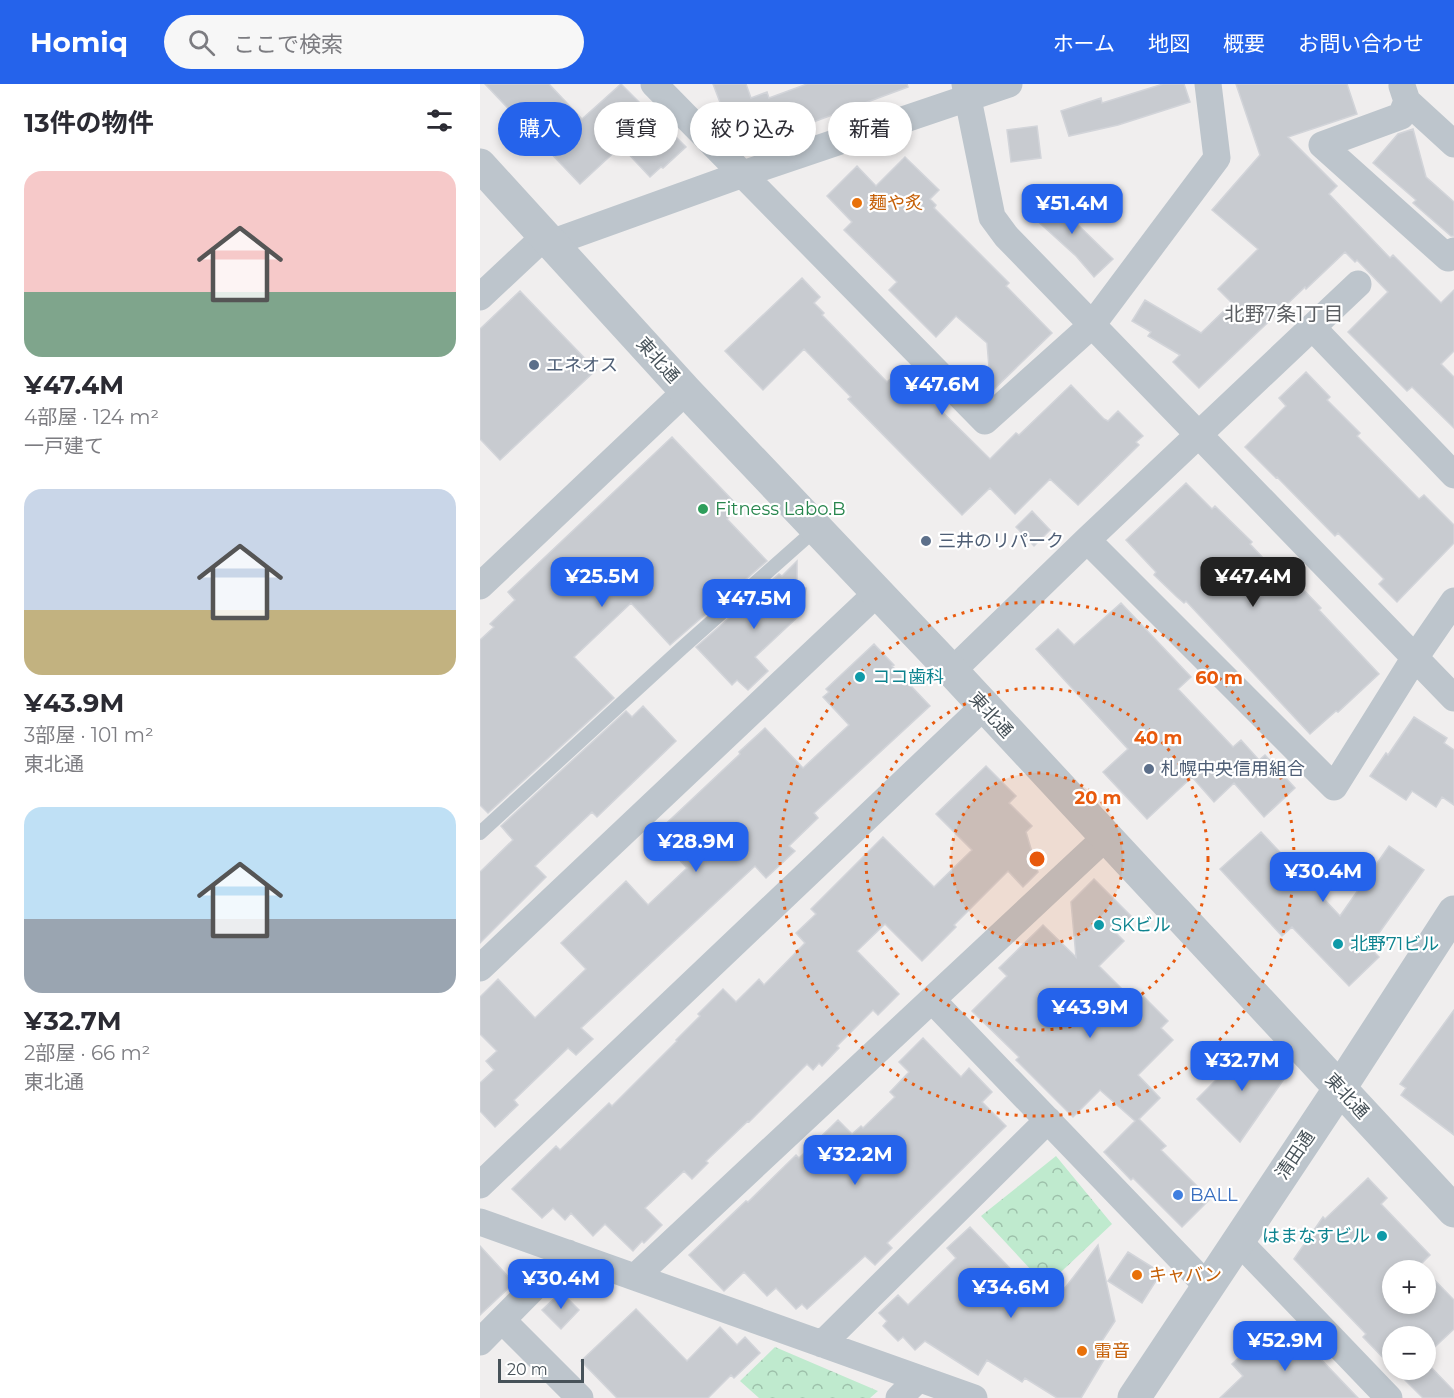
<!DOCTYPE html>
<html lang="ja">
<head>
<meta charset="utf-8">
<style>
  :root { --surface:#fff; --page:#f7f7f7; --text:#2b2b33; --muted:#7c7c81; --accent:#2563eb }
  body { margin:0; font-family:Montserrat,"Noto Sans JP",sans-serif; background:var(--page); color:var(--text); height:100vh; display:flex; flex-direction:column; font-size:22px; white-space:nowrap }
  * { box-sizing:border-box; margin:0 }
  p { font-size:20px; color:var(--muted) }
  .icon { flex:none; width:33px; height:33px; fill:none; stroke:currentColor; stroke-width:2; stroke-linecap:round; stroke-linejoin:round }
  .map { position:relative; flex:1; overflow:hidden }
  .sheet { display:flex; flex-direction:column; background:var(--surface); width:480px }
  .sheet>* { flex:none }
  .top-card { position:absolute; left:18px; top:18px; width:570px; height:54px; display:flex; gap:12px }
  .fabs { position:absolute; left:902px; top:1176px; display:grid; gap:12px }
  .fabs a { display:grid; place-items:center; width:54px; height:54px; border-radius:50%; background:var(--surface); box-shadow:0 3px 9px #0003; font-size:30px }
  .scale { position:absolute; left:18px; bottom:15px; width:86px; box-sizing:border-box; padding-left:6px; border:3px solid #475259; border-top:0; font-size:16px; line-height:21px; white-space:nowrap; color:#475259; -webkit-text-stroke:4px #fff; paint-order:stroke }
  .price { position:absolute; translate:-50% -51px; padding:0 14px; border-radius:12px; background:var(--accent); color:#fff; font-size:20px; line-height:39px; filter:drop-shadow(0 2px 3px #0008) }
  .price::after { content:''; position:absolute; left:50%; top:36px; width:18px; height:14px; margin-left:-9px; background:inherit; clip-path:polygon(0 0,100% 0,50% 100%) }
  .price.selected { background:#222; color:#fff }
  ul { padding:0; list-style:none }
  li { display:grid; align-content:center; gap:12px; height:318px; padding:0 24px }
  li span { display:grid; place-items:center; height:186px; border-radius:18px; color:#555 }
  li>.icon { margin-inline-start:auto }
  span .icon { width:108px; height:108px; fill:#fffc; stroke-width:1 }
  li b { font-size:26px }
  h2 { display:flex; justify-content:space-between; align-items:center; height:72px; padding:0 24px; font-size:26px }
  .pill { padding:0 21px; border-radius:27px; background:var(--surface); box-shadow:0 3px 9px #0003; font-size:21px; line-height:54px }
  .pill.selected { background:var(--accent); color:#fff }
  header { display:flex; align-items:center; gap:36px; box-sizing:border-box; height:84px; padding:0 30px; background:var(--accent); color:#fff }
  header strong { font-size:28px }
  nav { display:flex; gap:33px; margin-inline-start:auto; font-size:21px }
  .search { width:420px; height:54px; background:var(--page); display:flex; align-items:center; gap:15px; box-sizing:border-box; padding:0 21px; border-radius:33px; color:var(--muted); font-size:22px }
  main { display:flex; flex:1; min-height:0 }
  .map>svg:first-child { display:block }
  .park { fill:url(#park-crowns) }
  .building { fill:#c8cbd0; stroke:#d2d4d9; stroke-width:1.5; fill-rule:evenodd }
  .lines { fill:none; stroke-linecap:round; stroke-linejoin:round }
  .service { stroke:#bdc5cc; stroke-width:14 }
  .minor { stroke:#bdc5cc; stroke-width:27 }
  .tertiary { stroke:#bdc5cc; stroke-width:33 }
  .ring { fill:none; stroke:#e8590c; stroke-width:3; stroke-dasharray:3 6 }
  .food-dot { fill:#e8710a; stroke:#fff; stroke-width:2 }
  .service-dot { fill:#5c6f8a; stroke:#fff; stroke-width:2 }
  .leisure-dot { fill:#2e9e5b; stroke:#fff; stroke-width:2 }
  .culture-dot { fill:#0f9aa8; stroke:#fff; stroke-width:2 }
  .shop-dot { fill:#3f7fe0; stroke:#fff; stroke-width:2 }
  .labels { text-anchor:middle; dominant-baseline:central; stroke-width:4.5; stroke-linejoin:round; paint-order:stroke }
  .food-label { font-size:18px; fill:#c56008; stroke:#fff; text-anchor:start }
  .street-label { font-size:18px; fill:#475259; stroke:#fff }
  .service-label { font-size:18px; fill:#4e5e75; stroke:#fff; text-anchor:start }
  .leisure-label { font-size:18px; fill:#27864d; stroke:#fff; text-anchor:start }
  .culture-label { font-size:18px; fill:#0d838f; stroke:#fff; text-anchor:start }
  .shop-label { font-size:18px; fill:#366cbe; stroke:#fff; text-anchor:start }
  .neighbourhood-label { font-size:20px; fill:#5b5e62; stroke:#fff }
  .centre { fill:#e8590c; stroke:#fff; stroke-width:3 }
  .ring-label { font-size:18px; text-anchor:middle; font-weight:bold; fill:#e8590c; stroke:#fff; stroke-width:4.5; stroke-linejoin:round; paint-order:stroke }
</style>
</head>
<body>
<header>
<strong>Homiq</strong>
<div class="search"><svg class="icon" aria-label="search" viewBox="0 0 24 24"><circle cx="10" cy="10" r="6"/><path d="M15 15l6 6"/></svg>ここで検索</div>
<nav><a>ホーム</a><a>地図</a><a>概要</a><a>お問い合わせ</a></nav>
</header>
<main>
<section class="sheet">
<h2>13件の物件<svg class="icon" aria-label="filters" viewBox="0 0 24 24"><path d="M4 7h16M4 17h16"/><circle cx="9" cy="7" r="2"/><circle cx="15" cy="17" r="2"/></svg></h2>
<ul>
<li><span style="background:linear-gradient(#f6c9c9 65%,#7fa58c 0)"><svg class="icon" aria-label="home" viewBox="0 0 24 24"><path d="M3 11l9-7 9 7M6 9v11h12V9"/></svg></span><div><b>¥47.4M</b><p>4部屋 · 124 m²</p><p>一戸建て</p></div></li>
<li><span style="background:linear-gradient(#c9d6e8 65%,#c2b280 0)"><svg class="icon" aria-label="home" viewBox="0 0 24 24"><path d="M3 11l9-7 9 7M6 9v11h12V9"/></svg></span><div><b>¥43.9M</b><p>3部屋 · 101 m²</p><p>東北通</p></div></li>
<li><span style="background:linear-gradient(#bfe0f5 60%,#9aa5b1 0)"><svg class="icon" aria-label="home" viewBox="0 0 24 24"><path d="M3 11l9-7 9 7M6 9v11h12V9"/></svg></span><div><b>¥32.7M</b><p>2部屋 · 66 m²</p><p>東北通</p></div></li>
</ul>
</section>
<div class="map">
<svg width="974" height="1314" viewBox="0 0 974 1314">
  <defs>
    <pattern id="park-crowns" width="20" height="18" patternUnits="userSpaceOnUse" patternTransform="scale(1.5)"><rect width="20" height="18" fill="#bfeace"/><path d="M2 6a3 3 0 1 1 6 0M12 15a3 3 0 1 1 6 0" fill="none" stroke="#9dc0aa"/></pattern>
  </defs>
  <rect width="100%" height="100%" fill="#f0eeee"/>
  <path class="park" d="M576 1072 632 1140 566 1202 501 1132Z
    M295 1263 398 1307 390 1314H279L260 1297Z"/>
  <path class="building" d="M5 0H69L102 35 141 0 187 46 188 45 206 63 183 84 181 83 170 93 141 62 100 100Z
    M233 0H266L271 14 287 8 289 14 327 0H427L428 3 325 41 322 33 264 53 259 38 249 42Z
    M683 0H704L710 18 638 41 589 52 581 27 621 14 622 19Z
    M756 0H867L877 30 808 53 857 102 849 110 910 174 913 171 961 219 974 206V267L961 280 974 293V344L932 303 927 307 868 248 908 208 877 176 875 178 865 168 826 205 825 203 719 304 693 278 700 271 668 252 671 248 652 237 665 216 721 249 752 219 738 205 778 165 732 126 780 71Z
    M557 42 561 74 531 78 527 46Z
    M933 45 946 93 974 118V152H971L933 119 936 116 893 79 918 50Z
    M425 73 459 106 450 115 456 121 454 124 529 199 526 202 572 249 511 308 507 259 476 232 456 253 409 206 417 198 364 146 372 138 347 112 377 82 396 102Z
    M573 111 600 135 597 140 633 175 614 193 596 172 553 133Z
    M322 194 340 213 334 219 344 229 342 231 407 298 420 286 510 375 536 349 539 351 591 301 624 335 628 337 638 327 663 352 656 358 659 361 598 421 570 395 535 430 510 404 482 431 368 315 371 313 324 265 283 306 245 267Z
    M40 207 116 286 20 376 0 355V245Z
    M826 288 850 313 847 316 880 349 877 352 939 415 944 411 974 441V459L917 518 899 500 904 495 858 449 855 452 797 393 796 394 765 363 806 322 799 314Z
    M192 353 259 423 247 435 287 477 190 561 151 519 94 573 134 614 8 729 0 721V556L14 543 10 540 35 516 28 508Z
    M706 399 732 425 735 422 772 458 770 460 813 506 819 501 841 524 839 526 899 590 858 628 856 627 830 650 706 517 704 519 697 513 674 491 676 488 646 456Z
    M552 427 570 446 554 462 536 443Z
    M317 477V502L326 504 322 529 275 573 288 587 268 606 257 596 252 601 216 563 299 490 302 492Z
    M641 519 711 593 698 605 753 663 761 656 779 676 785 671 815 704 784 733 754 699 734 718 712 693 667 735 623 688 648 665 556 565 578 545 594 561Z
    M394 560 414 581 412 582 450 622 334 729 338 734 309 762 315 767 286 794 275 782 101 944 113 955 96 971 88 964 34 1016 38 1021 15 1043 0 1027V999L14 986 6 977 17 967 0 950V913L18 895 55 934 106 885 81 859 146 797 168 821 207 784 175 750 260 670 259 668 285 644 323 684 369 641 343 613 349 608 346 605Z
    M163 622 196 657 117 733 112 728 55 782 66 793 0 859V788L33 756 21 742 146 627 152 633Z
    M934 633 967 654 964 659 974 666V721L962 713 956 723 932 707 926 716 890 692 906 669 908 671Z
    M506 682 536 712 529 719 552 742 546 748 558 788 543 803 528 787 474 841 476 843 442 877 405 840 377 867 419 910 398 931 393 926 357 962 359 964 342 982 339 979 333 986 327 980 269 1038 268 1037 226 1077 228 1079 212 1095 204 1087 165 1124 182 1141 164 1159 162 1157 153 1167 125 1140 113 1152 91 1129 85 1136 73 1124 62 1134 32 1105 76 1062 80 1066 129 1019 132 1022 197 957 196 956 220 932 218 930 243 905 256 918 279 895 284 901 325 859 316 849 336 830 331 825 403 753 454 803 492 766 456 730Z
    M781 748 860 832 909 762 944 786 889 863 899 873 869 902 812 843 802 852 740 785Z
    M614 795 652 833 636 849 644 857 619 882 655 918 662 911 688 937 681 944 693 956 658 991 680 1014 659 1035 686 1062 681 1066 730 1115 702 1143 653 1094 651 1096 624 1068 655 1037 620 1006 593 1033 536 976 539 973 492 927 527 892 519 884 563 841 596 873 591 818Z
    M974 926V1051L921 1011 926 1004 920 1000Z
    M443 954 481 993 489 984 512 1008 502 1018 526 1042 407 1159 412 1164 395 1181 385 1172 327 1225 322 1220 316 1225 296 1204 287 1212 264 1188 244 1207 209 1171 266 1117 268 1118 316 1071 319 1074 358 1036 372 1050 381 1042 383 1044 415 1013 410 1008 429 988 419 978Z
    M771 961 804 995 760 1058 717 1015Z
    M888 1094 907 1114 901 1120 950 1171 940 1181 974 1216V1245L945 1272V1252H912V1283L883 1253 886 1250 814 1175 843 1133 845 1135ZM912 1186H945V1220H912Z
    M490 1143 549 1204 556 1197 570 1211 578 1199 585 1204 618 1161 635 1237 618 1263 628 1269 601 1314H577L545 1294 542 1298 507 1276 498 1291 445 1257 435 1266 423 1253 418 1257 403 1242 407 1237 399 1229 418 1211 428 1221 476 1174 467 1164Z
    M0 1162 34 1199 0 1231Z
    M648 1168 677 1186 675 1190 679 1192 662 1219 628 1197Z
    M81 1208 99 1226 81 1245 62 1226Z
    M156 1225 207 1277 240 1243 257 1261 265 1253 280 1269 254 1294 251 1291 228 1314H137L101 1277Z
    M789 1245 805 1255 812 1245 878 1314H740L763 1292 752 1280Z
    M945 1277 974 1307V1314H943L915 1286H945Z"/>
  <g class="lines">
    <path class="service" d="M0 749 202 564 336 445"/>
    <path class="minor" d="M174 0 505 337 612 241 737 74 728 0
      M485 0 512 133 526 152 974 614
      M922 2 927 17 974 60
      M927 17 921 32 842 61 968 174 974 167
      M71 159 263 90 529 0
      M0 213 65 152
      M833 244 974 391
      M607 456 854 703 934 575 974 517
      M0 502 206 307
      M472 587 607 456 878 200
      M0 884 397 509
      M453 917 727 1202
      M0 1101 503 623
      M0 1138 494 1314
      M759 1154 766 1165 909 1314
      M155 1193 626 753
      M22 1236 100 1314
      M0 1258 88 1169
      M342 1260 568 1036
      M419 1314 438 1295"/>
    <path class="tertiary" d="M0 81 206 307 472 587 974 1127
      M654 1314 860 1004 974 828"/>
  </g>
  <circle cx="557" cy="775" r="86" fill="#e8590c" fill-opacity=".12"/>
  <g class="ring">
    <circle cx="557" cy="775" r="86"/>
    <circle cx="557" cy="775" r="171"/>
    <circle cx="557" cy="775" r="257"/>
  </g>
  <g class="food-dot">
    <circle cx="377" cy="119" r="6"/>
    <circle cx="657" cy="1191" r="6"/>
    <circle cx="602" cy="1267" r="6"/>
  </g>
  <g class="service-dot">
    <circle cx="54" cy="281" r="6"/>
    <circle cx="446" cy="457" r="6"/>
    <circle cx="669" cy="685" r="6"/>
  </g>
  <circle class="leisure-dot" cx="223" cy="425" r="6"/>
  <g class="culture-dot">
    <circle cx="380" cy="593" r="6"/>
    <circle cx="619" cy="841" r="6"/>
    <circle cx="858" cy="860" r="6"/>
    <circle cx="902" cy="1152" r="6"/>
  </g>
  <circle class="shop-dot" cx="698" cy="1111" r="6"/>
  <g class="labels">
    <g class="food-label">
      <text x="389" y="119">麺や炙</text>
      <text x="669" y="1191">キャバン</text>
      <text x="614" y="1267">雷音</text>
    </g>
    <g class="street-label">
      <text transform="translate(178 276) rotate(48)">東北通</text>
      <text transform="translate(511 631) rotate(47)">東北通</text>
      <text transform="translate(867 1012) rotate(47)">東北通</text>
      <text transform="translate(815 1071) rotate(-56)">清田通</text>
    </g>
    <g class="service-label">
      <text x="66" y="281">エネオス</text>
      <text x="458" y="457">三井のリパーク</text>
      <text x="681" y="685">札幌中央信用組合</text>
    </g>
    <g class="leisure-label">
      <text x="235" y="425">Fitness Labo.B</text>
    </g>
    <g class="culture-label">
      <text x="392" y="593">ココ歯科</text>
      <text x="631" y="841">SKビル</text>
      <text x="870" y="860">北野71ビル</text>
      <text x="890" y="1152" text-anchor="end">はまなすビル</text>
    </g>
    <g class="shop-label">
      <text x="710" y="1111">BALL</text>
    </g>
    <g class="neighbourhood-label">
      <text x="804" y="230">北野7条1丁目</text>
    </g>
  </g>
  <circle cx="557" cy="775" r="9" class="centre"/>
  <g class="ring-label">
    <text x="739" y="600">60 m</text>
    <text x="678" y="660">40 m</text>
    <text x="618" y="720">20 m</text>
  </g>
</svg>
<div class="fabs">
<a>+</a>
<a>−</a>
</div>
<div class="scale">20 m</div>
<b class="price" style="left:592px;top:151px">¥51.4M</b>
<b class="price" style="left:462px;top:332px">¥47.6M</b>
<b class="price" style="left:122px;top:524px">¥25.5M</b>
<b class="price selected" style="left:773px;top:524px">¥47.4M</b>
<b class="price" style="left:274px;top:546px">¥47.5M</b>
<b class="price" style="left:216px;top:789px">¥28.9M</b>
<b class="price" style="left:843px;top:819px">¥30.4M</b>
<b class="price" style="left:610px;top:955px">¥43.9M</b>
<b class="price" style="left:762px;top:1008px">¥32.7M</b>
<b class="price" style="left:375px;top:1102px">¥32.2M</b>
<b class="price" style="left:81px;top:1226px">¥30.4M</b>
<b class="price" style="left:531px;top:1235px">¥34.6M</b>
<b class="price" style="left:805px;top:1288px">¥52.9M</b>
<div class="top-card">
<a class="pill selected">購入</a>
<a class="pill">賃貸</a>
<a class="pill">絞り込み</a>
<a class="pill">新着</a>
</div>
</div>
</main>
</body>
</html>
